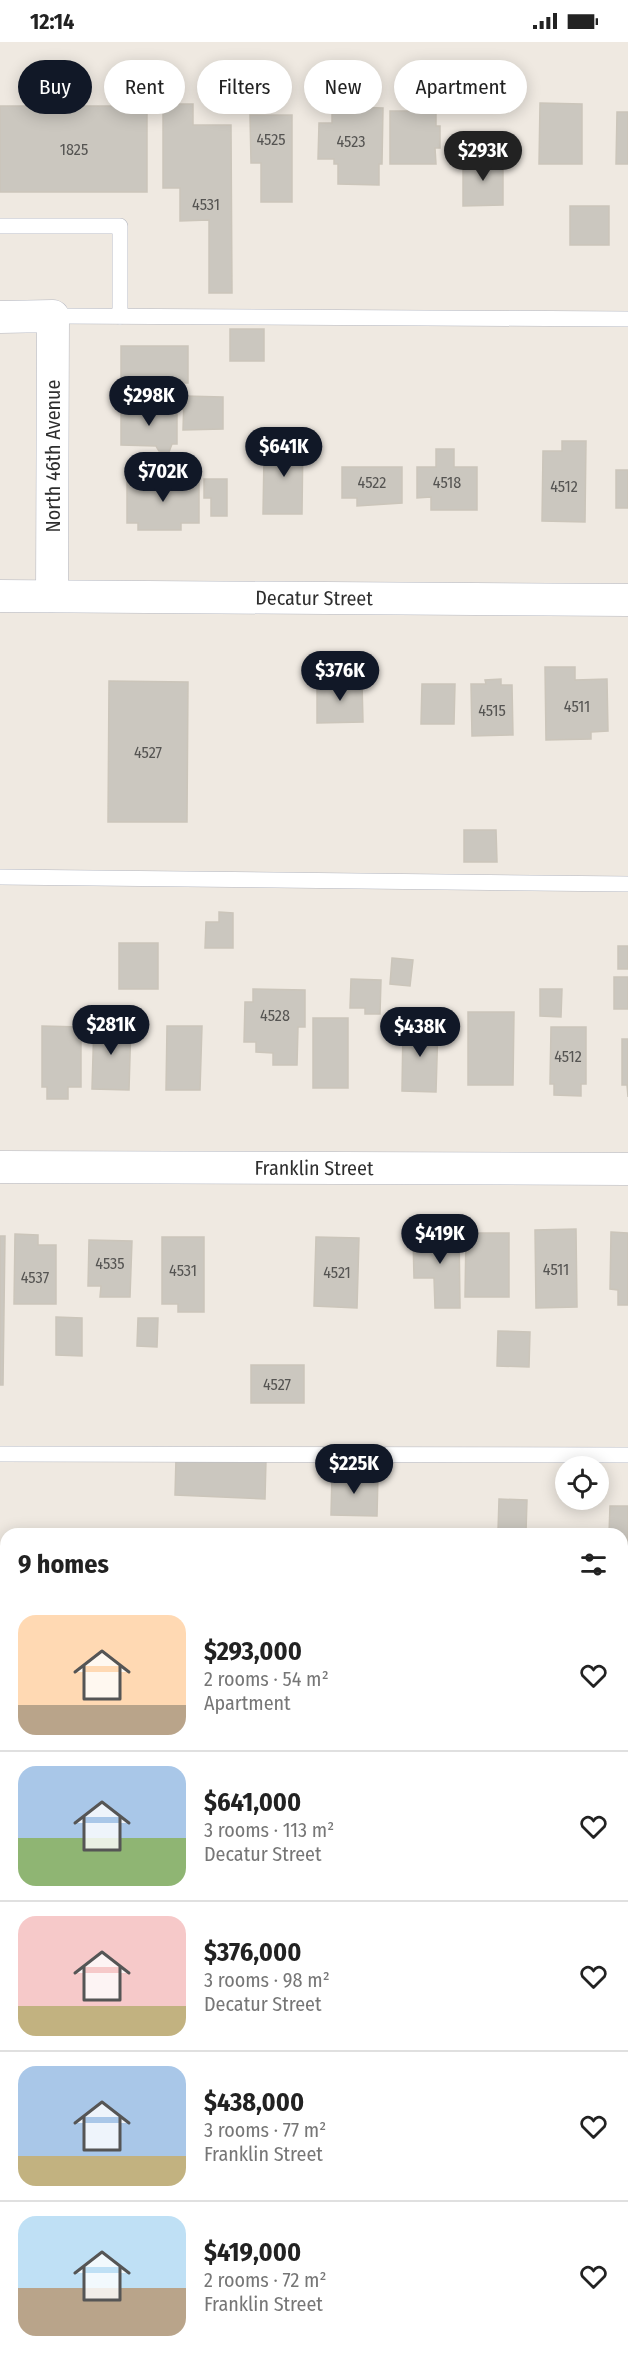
<!DOCTYPE html>
<html lang="en">
<head>
<meta charset="utf-8">
<style>
  :root { --surface:#fff; --page:#f2f2f2; --text:#222; --muted:#767676; --line:#e0e0e0; --accent:#111827 }
  body { margin:0; font-family:"Fira Sans Condensed",sans-serif; background:var(--page); color:var(--text); height:100vh; display:flex; flex-direction:column; font-size:22px; white-space:nowrap }
  * { box-sizing:border-box; margin:0 }
  p { font-size:20px; color:var(--muted) }
  .icon { flex:none; width:33px; height:33px; fill:none; stroke:currentColor; stroke-width:2; stroke-linecap:round; stroke-linejoin:round }
  .map { position:relative; flex:1; overflow:hidden }
  .details { position:absolute; left:0px; top:1486px; width:628px; height:836px; display:flex; flex-direction:column; background:var(--surface); border-radius:18px 18px 0 0; box-shadow:0 3px 15px #0003 }
  .details>* { flex:none }
  .guide { position:absolute; left:18px; top:18px; width:592px; height:54px; display:flex; gap:12px }
  .buttons { position:absolute; left:555px; top:1414px; display:grid; gap:12px }
  .buttons a { display:grid; place-items:center; width:54px; height:54px; border-radius:50%; background:var(--surface); box-shadow:0 3px 15px #0003; font-size:30px }
  .price { position:absolute; translate:-50% -51px; padding:0 14px; border-radius:21px; background:var(--accent); color:#fff; font-size:20px; line-height:39px; filter:drop-shadow(0 2px 3px #0008) }
  .price::after { content:''; position:absolute; left:50%; top:36px; width:18px; height:14px; margin-left:-9px; background:inherit; clip-path:polygon(0 0,100% 0,50% 100%) }
  .price.active { background:#222; color:#fff }
  ul { padding:0; list-style:none }
  li { display:flex; align-items:center; gap:18px; height:150px; padding:0 18px }
  li+li { border-top:2px solid var(--line) }
  li span { display:grid; place-items:center; flex:none; width:168px; height:120px; border-radius:18px; color:#555 }
  li>.icon { margin-inline-start:auto }
  span .icon { width:72px; height:72px; fill:#fffc; stroke-width:1 }
  li b { font-size:26px }
  h2 { display:flex; justify-content:space-between; align-items:center; height:72px; padding:0 18px; font-size:26px }
  .tag { padding:0 21px; border-radius:27px; background:var(--surface); box-shadow:0 3px 15px #0003; font-size:21px; line-height:54px }
  .tag.active { background:var(--accent); color:#fff }
  .status { display:flex; justify-content:space-between; align-items:center; height:42px; padding:0 30px; background:var(--surface); direction:ltr }
  .status svg { height:16px; fill:currentColor }
  .map>svg:first-child { display:block }
  .building { fill:#cbc7bf; stroke:#cbc5ba; stroke-width:1.5 }
  .lines { fill:none; stroke-linecap:round; stroke-linejoin:round }
  .service-casing { stroke:#b4b7c1; stroke-width:16 }
  .minor-casing { stroke:#b4b7c1; stroke-width:33 }
  .service { stroke:#fff; stroke-width:15 }
  .minor { stroke:#fff; stroke-width:32 }
  .labels { text-anchor:middle; dominant-baseline:central; stroke-width:4.5; stroke-linejoin:round; paint-order:stroke }
  .number-label { font-size:16px; fill:#555452 }
  .street-label { font-size:20px; fill:#2e2e2e; stroke:#fff }
</style>
</head>
<body>
<div class="status"><b>12:14</b><svg viewBox="0 0 49 12"><path d="M0 12V9h3v3zM5 12V6h3v6zM10 12V3h3v9zM15 12V0h3v12zM26 1h20v11H26zM47 4h2v5h-2z"/></svg></div>
<div class="map">
<svg width="628" height="2321" viewBox="0 0 628 2321">
  <rect width="100%" height="100%" fill="#efe9e1"/>
  <path class="building" d="M540 61 582 62V122H539Z
    M163 62H193V83H231L232 251H209V178L180 179V146H163Z
    M0 64H147V150H0Z
    M351 65 383 66 382 122H379V143L338 142V122H334V117H318L319 81H332V70L351 71Z
    M390 69H436V84H440V106H435L436 122H390Z
    M617 70H628V122H616Z
    M250 73H292V160H261V121H251Z
    M503 116V163L463 164V117Z
    M570 164H609V203H570Z
    M230 287H264V319H230Z
    M121 304H188V341H121Z
    M184 354 223 355V387L183 388Z
    M121 366H177V402H172L169 410 159 409 156 404 121 403Z
    M278 395H303L302 472H263L264 414H278Z
    M562 399H586L585 480 542 479 543 409H562Z
    M436 407H454V425H477V468H431V455L417 456V425H436Z
    M342 425H402V461L357 464V456H342Z
    M616 428H628V466H616Z
    M127 437H199V481H181V488H138V481H127Z
    M204 437H227V474H211V456H204Z
    M545 625H575V638L607 637 608 689 591 690V697L546 698Z
    M501 637V643H512L513 693 472 694 471 642H486L485 638Z
    M109 639 188 640 187 780H108Z
    M317 640H362L363 680 317 681Z
    M422 642H455L454 682H421Z
    M464 788H496L497 820H464Z
    M219 870 233 871V906H205L206 880H219Z
    M119 901H158V947H119Z
    M618 904H628V927H618Z
    M392 916 413 918 410 944 390 942Z
    M614 935H628V967H614Z
    M351 937 381 938 380 972H365V966H350Z
    M253 947 305 948V985H298L297 1023H273V1011L256 1010V1000H244L245 960H253Z
    M540 947H562L561 975 540 974Z
    M468 970H514L513 1043H468Z
    M313 976H348V1046H313Z
    M94 979 131 981 129 1048 92 1047Z
    M403 983 438 984 436 1050 402 1049Z
    M42 984 81 985V1045H68V1057H47V1045H42Z
    M167 984H202L200 1048H166Z
    M551 985H586V1042H581V1054L554 1053V1042H550Z
    M622 997H628V1055L627 1043H622Z
    M459 1186 460 1266H435L434 1236H414L413 1195 431 1194V1187Z
    M576 1187 577 1265 536 1266 535 1188Z
    M611 1190 628 1191V1263H618V1248L610 1247Z
    M466 1191H509V1255H465Z
    M15 1192 38 1193V1203H56V1262H14Z
    M0 1194H5L3 1343H0Z
    M162 1195H204V1270H178V1262H162Z
    M316 1195 359 1196 357 1266 314 1264Z
    M89 1198 132 1199 130 1255H100L101 1244H88Z
    M56 1275 82 1276V1314L56 1313Z
    M138 1276H158L157 1305 137 1304Z
    M498 1289 530 1290 529 1325 497 1324Z
    M251 1323H304V1361H251Z
    M176 1416 266 1418 265 1457 175 1453Z
    M332 1432 378 1433 377 1474 331 1473Z
    M499 1457 527 1458 526 1490 498 1489Z
    M610 1464H628V1512H622V1492H609Z
    M0 1530H6V1608H0Z
    M626 1546H628V1607H625Z
    M622 1777H628V1831H622Z
    M622 2090H628V2157H622Z
    M24 2316H78V2321H24Z
    M91 2316H130V2321H91Z
    M177 2316H216V2321H177Z
    M314 2316H372V2321H314Z
    M392 2316H435V2321H392Z
    M476 2316H521L520 2321H476Z
    M536 2316H570V2321H536Z"/>
  <g class="lines">
    <g class="service-casing">
      <path id="service" d="M0 184H120V275
        M53 274 628 277
        M0 835 628 842
        M0 1412 628 1413
        M0 1959 6 1960
        M622 1966H628"/>
    </g>
    <g class="minor-casing">
      <g id="minor">
        <path d="M0 275 53 274 52 554"/>
        <path id="s1" d="M0 554 628 558"/>
        <path id="s2" d="M0 1125 628 1127"/>
        <path d="M0 1694H6"/>
        <path d="M622 1699H628"/>
        <path d="M0 2228H6"/>
        <path d="M622 2234H628"/>
      </g>
    </g>
    <use href="#service" class="service"/>
    <use href="#minor" class="minor"/>
  </g>
  <g class="labels">
    <g class="number-label">
      <text x="271" y="97">4525</text>
      <text x="351" y="99">4523</text>
      <text x="74" y="107">1825</text>
      <text x="206" y="162">4531</text>
      <text x="372" y="440">4522</text>
      <text x="447" y="440">4518</text>
      <text x="564" y="444">4512</text>
      <text x="577" y="664">4511</text>
      <text x="492" y="668">4515</text>
      <text x="148" y="710">4527</text>
      <text x="275" y="973">4528</text>
      <text x="568" y="1014">4512</text>
      <text x="110" y="1221">4535</text>
      <text x="556" y="1227">4511</text>
      <text x="183" y="1228">4531</text>
      <text x="337" y="1230">4521</text>
      <text x="35" y="1235">4537</text>
      <text x="277" y="1342">4527</text>
    </g>
    <g class="street-label">
      <text transform="translate(53 414) rotate(-90)">North 46th Avenue</text>
      <text stroke="none"><textPath href="#s1" startOffset="314">Decatur Street</textPath></text>
      <text stroke="none"><textPath href="#s2" startOffset="314">Franklin Street</textPath></text>
    </g>
  </g>
</svg>
<div class="buttons">
<a><svg class="icon" aria-label="locate" viewBox="0 0 24 24"><circle cx="12" cy="12" r="6"/><path d="M12 2v4M12 18v4M2 12h4M18 12h4"/></svg></a>
</div>
<b class="price active" style="left:483px;top:140px">$293K</b>
<b class="price" style="left:149px;top:385px">$298K</b>
<b class="price" style="left:284px;top:436px">$641K</b>
<b class="price" style="left:163px;top:461px">$702K</b>
<b class="price" style="left:340px;top:660px">$376K</b>
<b class="price" style="left:111px;top:1014px">$281K</b>
<b class="price" style="left:420px;top:1016px">$438K</b>
<b class="price" style="left:440px;top:1223px">$419K</b>
<b class="price" style="left:354px;top:1453px">$225K</b>
<div class="guide">
<a class="tag active">Buy</a>
<a class="tag">Rent</a>
<a class="tag">Filters</a>
<a class="tag">New</a>
<a class="tag">Apartment</a>
</div>
<section class="details">
<h2>9 homes<svg class="icon" aria-label="filters" viewBox="0 0 24 24"><path d="M4 7h16M4 17h16"/><circle cx="9" cy="7" r="2"/><circle cx="15" cy="17" r="2"/></svg></h2>
<ul>
<li><span style="background:linear-gradient(#ffd9b3 75%,#b9a48a 0)"><svg class="icon" aria-label="home" viewBox="0 0 24 24"><path d="M3 11l9-7 9 7M6 9v11h12V9"/></svg></span><div><b>$293,000</b><p>2 rooms · 54 m²</p><p>Apartment</p></div><svg class="icon" aria-label="heart" viewBox="0 0 24 24"><path d="M12 20l-8-8c-3-5 5-10 8-4 3-6 11-1 8 4z"/></svg></li>
<li><span style="background:linear-gradient(#a9c7e8 60%,#8fb573 0)"><svg class="icon" aria-label="home" viewBox="0 0 24 24"><path d="M3 11l9-7 9 7M6 9v11h12V9"/></svg></span><div><b>$641,000</b><p>3 rooms · 113 m²</p><p>Decatur Street</p></div><svg class="icon" aria-label="heart" viewBox="0 0 24 24"><path d="M12 20l-8-8c-3-5 5-10 8-4 3-6 11-1 8 4z"/></svg></li>
<li><span style="background:linear-gradient(#f6c9c9 75%,#c2b280 0)"><svg class="icon" aria-label="home" viewBox="0 0 24 24"><path d="M3 11l9-7 9 7M6 9v11h12V9"/></svg></span><div><b>$376,000</b><p>3 rooms · 98 m²</p><p>Decatur Street</p></div><svg class="icon" aria-label="heart" viewBox="0 0 24 24"><path d="M12 20l-8-8c-3-5 5-10 8-4 3-6 11-1 8 4z"/></svg></li>
<li><span style="background:linear-gradient(#a9c7e8 75%,#c2b280 0)"><svg class="icon" aria-label="home" viewBox="0 0 24 24"><path d="M3 11l9-7 9 7M6 9v11h12V9"/></svg></span><div><b>$438,000</b><p>3 rooms · 77 m²</p><p>Franklin Street</p></div><svg class="icon" aria-label="heart" viewBox="0 0 24 24"><path d="M12 20l-8-8c-3-5 5-10 8-4 3-6 11-1 8 4z"/></svg></li>
<li><span style="background:linear-gradient(#bfe0f5 60%,#b9a48a 0)"><svg class="icon" aria-label="home" viewBox="0 0 24 24"><path d="M3 11l9-7 9 7M6 9v11h12V9"/></svg></span><div><b>$419,000</b><p>2 rooms · 72 m²</p><p>Franklin Street</p></div><svg class="icon" aria-label="heart" viewBox="0 0 24 24"><path d="M12 20l-8-8c-3-5 5-10 8-4 3-6 11-1 8 4z"/></svg></li>
</ul>
</section>
</div>
</body>
</html>
